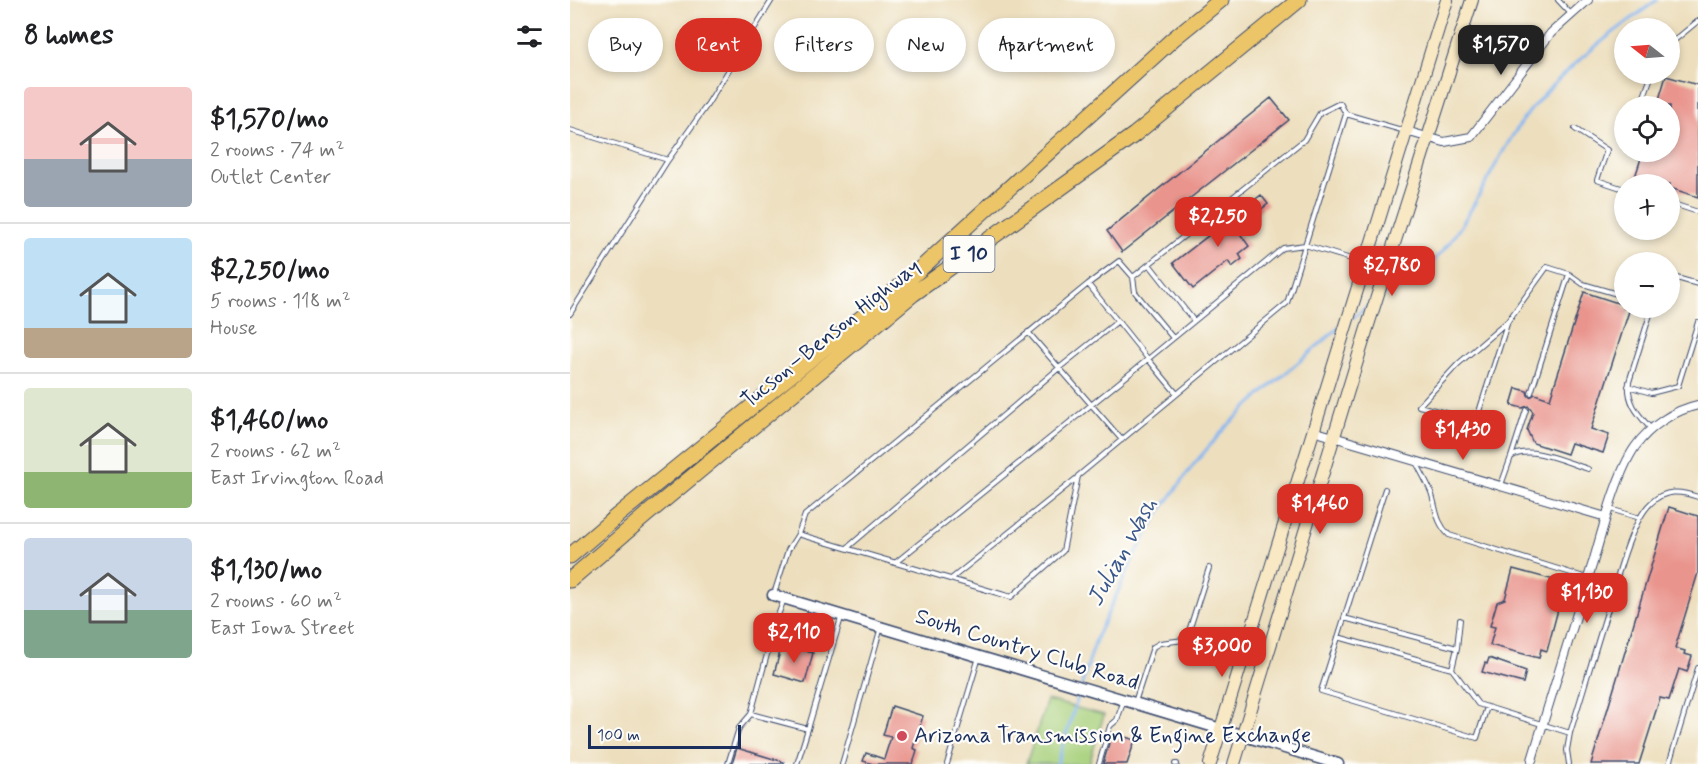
<!DOCTYPE html>
<html lang="en">
<head>
<meta charset="utf-8">
<style>
  :root { --surface:#fff; --page:#f2f2f2; --text:#202124; --muted:#757577; --line:#e0e0e0; --accent:#d93025 }
  body { margin:0; font-family:Mynerve,sans-serif; background:var(--page); color:var(--text); height:100vh; display:flex; flex-direction:column; font-size:22px; white-space:nowrap }
  * { box-sizing:border-box; margin:0 }
  p { font-size:20px; color:var(--muted) }
  .icon { flex:none; width:33px; height:33px; fill:none; stroke:currentColor; stroke-width:2; stroke-linecap:round; stroke-linejoin:round }
  .map { position:relative; flex:1; overflow:hidden }
  .panel { display:flex; flex-direction:column; background:var(--surface); width:570px }
  .panel>* { flex:none }
  .guide { position:absolute; left:18px; top:18px; width:570px; height:54px; display:flex; gap:12px }
  .needle { width:39px; rotate:287deg }
  .fabs { position:absolute; left:1044px; top:18px; display:grid; gap:12px }
  .fabs a { display:grid; place-items:center; width:66px; height:66px; border-radius:50%; background:var(--surface); box-shadow:0 3px 9px #0003; font-size:30px }
  .scale { position:absolute; left:18px; bottom:15px; width:153px; box-sizing:border-box; padding-left:6px; border:3px solid #1b2f5e; border-top:0; font-size:16px; line-height:21px; white-space:nowrap; color:#1b2f5e; -webkit-text-stroke:4px #fdfcf7; paint-order:stroke }
  .price { position:absolute; translate:-50% -51px; padding:0 14px; border-radius:12px; background:var(--accent); color:#fff; font-size:20px; line-height:39px; filter:drop-shadow(0 2px 3px #0008) }
  .price::after { content:''; position:absolute; left:50%; top:36px; width:18px; height:14px; margin-left:-9px; background:inherit; clip-path:polygon(0 0,100% 0,50% 100%) }
  .price.on { background:#222; color:#fff }
  ul { padding:0; list-style:none }
  li { display:flex; align-items:center; gap:18px; height:150px; padding:0 24px }
  li+li { border-top:2px solid var(--line) }
  li span { display:grid; place-items:center; flex:none; width:168px; height:120px; border-radius:6px; color:#555 }
  li>.icon { margin-inline-start:auto }
  span .icon { width:72px; height:72px; fill:#fffc; stroke-width:1 }
  li b { font-size:26px }
  h2 { display:flex; justify-content:space-between; align-items:center; height:72px; padding:0 24px; font-size:26px }
  .tag { padding:0 21px; border-radius:27px; background:var(--surface); box-shadow:0 3px 9px #0003; font-size:21px; line-height:54px }
  .tag.on { background:var(--accent); color:#fff }
  main { display:flex; flex:1; min-height:0 }
  .map>svg:first-child { display:block }
  .green { fill:#a7d07b; stroke:#61806c; stroke-width:1.5 }
  .lines { fill:none; stroke-linecap:round; stroke-linejoin:round }
  .stream { stroke:#84b5f0; stroke-width:3 }
  .building { fill:#e9958e }
  .service-casing { stroke:#3a496c; stroke-width:6 }
  .minor-casing { stroke:#3a496c; stroke-width:10 }
  .tertiary-casing { stroke:#3a496c; stroke-width:13 }
  .secondary-casing { stroke:#3a496c; stroke-width:14 }
  .motorway-casing { stroke:#3a496c; stroke-width:17 }
  .service { stroke:#fff; stroke-width:4 }
  .minor { stroke:#fff; stroke-width:8 }
  .tertiary { stroke:#fff; stroke-width:10 }
  .secondary { stroke:#f8e8c3; stroke-width:12 }
  .motorway { stroke:#edc569; stroke-width:15 }
  .poi-dot { fill:#d1495b; stroke:#fdfcf7; stroke-width:2 }
  .labels { text-anchor:middle; dominant-baseline:central; stroke-width:4.5; stroke-linejoin:round; paint-order:stroke }
  .shield { fill:#fdfcf7; stroke:#5f6c8c; stroke-width:1.5 }
  .shield-label { font-size:21px; font-weight:bold; fill:#1b2f5e }
  .street-label { font-size:22px; fill:#1b2f5e; stroke:#fdfcf7 }
  .poi-label { font-size:22px; fill:#1b2f5e; stroke:#fdfcf7; text-anchor:start }
  .water-label { font-size:24px; font-style:italic; fill:#3a578a; stroke:#fdfcf7 }
</style>
</head>
<body>
<main>
<section class="panel">
<h2>8 homes<svg class="icon" aria-label="filters" viewBox="0 0 24 24"><path d="M4 7h16M4 17h16"/><circle cx="9" cy="7" r="2"/><circle cx="15" cy="17" r="2"/></svg></h2>
<ul>
<li><span style="background:linear-gradient(#f6c9c9 60%,#9aa5b1 0)"><svg class="icon" aria-label="home" viewBox="0 0 24 24"><path d="M3 11l9-7 9 7M6 9v11h12V9"/></svg></span><div><b>$1,570/mo</b><p>2 rooms · 74 m²</p><p>Outlet Center</p></div></li>
<li><span style="background:linear-gradient(#bfe0f5 75%,#b9a48a 0)"><svg class="icon" aria-label="home" viewBox="0 0 24 24"><path d="M3 11l9-7 9 7M6 9v11h12V9"/></svg></span><div><b>$2,250/mo</b><p>5 rooms · 118 m²</p><p>House</p></div></li>
<li><span style="background:linear-gradient(#dfe7d0 70%,#8fb573 0)"><svg class="icon" aria-label="home" viewBox="0 0 24 24"><path d="M3 11l9-7 9 7M6 9v11h12V9"/></svg></span><div><b>$1,460/mo</b><p>2 rooms · 62 m²</p><p>East Irvington Road</p></div></li>
<li><span style="background:linear-gradient(#c9d6e8 60%,#7fa58c 0)"><svg class="icon" aria-label="home" viewBox="0 0 24 24"><path d="M3 11l9-7 9 7M6 9v11h12V9"/></svg></span><div><b>$1,130/mo</b><p>2 rooms · 60 m²</p><p>East Iowa Street</p></div></li>
</ul>
</section>
<div class="map">
<svg width="1128" height="764" viewBox="0 0 1128 764">
  <rect width="100%" height="100%" fill="#fdfcf7"/>
  <filter id="ink" filterUnits="userSpaceOnUse"><feTurbulence type="fractalNoise" baseFrequency=".0167" numOctaves="2"/><feDisplacementMap in="SourceGraphic" scale="12" xChannelSelector="R" yChannelSelector="G"/><feConvolveMatrix kernelMatrix="1 2 1 2 8 2 1 2 1" color-interpolation-filters="sRGB"/></filter>
  <filter id="wash" filterUnits="userSpaceOnUse"><feTurbulence type="fractalNoise" baseFrequency=".008" numOctaves="4" result="noise"/><feDisplacementMap in="SourceGraphic" scale="24" xChannelSelector="R" yChannelSelector="G"/><feGaussianBlur stdDeviation="1.35" result="paint"/><feColorMatrix in="noise" values="0 0 0 0 0 0 0 0 0 0 0 0 0 0 0 0 0 1.4 0 .05"/><feComposite in="paint" operator="in"/></filter>
  <g filter="url(#wash)">
    <rect width="100%" height="100%" fill="#eddfbe"/>
    <path class="green" d="M477 700 534 715 519 764H456Z"/>
    <g class="lines">
      <path class="stream" d="M813 295C825 286 840 281 852 272 901 230 920 162 959 112 994 67 1042 33 1087 0
        M784 317 800 305
        M487 764 527 636 566 553 591 510 624 464 656 427 697 389 771 326"/>
    </g>
    <g id="blocks">
      <path class="building" d="M1096 76 1128 85V197L1100 188V184H1088L1065 177 1073 152H1100V106H1087Z
        M701 98 719 120 552 252 537 231Z
        M691 195 698 204 666 228 679 246 669 254 672 259 662 267 658 261 623 289 603 263Z
        M1014 292 1054 305V308H1060L1021 429 1039 435 1033 453 1001 443 997 454 963 443 957 430 963 412 958 406 952 408 941 405 946 388 957 391 958 395 960 397 965 394 980 399Z
        M1099 507 1128 516V573L1105 648 1115 651 1114 654 1122 656 1117 672 1109 669 1099 700 1090 698 1069 764H1021Z
        M943 569 995 583 977 651 971 649 969 658 920 645 925 627 920 626 927 602 935 599Z
        M212 644 243 653 235 683 204 674Z
        M919 658 956 671 953 683 912 672 915 663 917 664Z
        M322 706 353 716 343 748 347 750 343 764H303L293 761 296 753 314 759 321 737 313 735Z
        M542 733 565 740 557 764H533Z
        M167 748 214 762V764H162Z"/>
    </g>
  </g>
  <g filter="url(#ink)">
    <use href="#blocks" fill-opacity="0" stroke="#3a496c" stroke-width="1.5"/>
    <g class="lines">
      <g class="service-casing">
        <path id="service" d="M988 0 1001 14
          M1100 44 1128 21
          M1071 105 1082 74
          M776 114 717 303 508 476 493 551 441 597 228 534 235 515 518 284 549 261 563 277 734 140 750 113 770 103 776 114 835 131
          M1005 129 1037 150 1027 180 1054 189
          M0 130 98 160 137 105 202 0
          M1100 203 1128 212
          M579 264 624 321
          M999 274 1013 284 1054 296
          M563 277 565 292 603 338
          M1100 279 1103 277 1128 284
          M0 314 98 160
          M938 321 888 364 849 406 906 421 938 321 977 267 999 274 961 393
          M458 332 552 440
          M1058 386 1081 393 1108 386 1128 322
          M607 394 578 359 713 248 735 245 794 263
          M1081 429C1068 414 1057 403 1059 382L1082 308
          M941 457 956 410
          M846 462C851 472 857 482 861 492 867 509 865 521 879 535L1017 578
          M931 485 941 457C959 444 998 463 1018 469
          M815 489 751 691 907 738 917 707
          M1040 509 1070 518
          M277 548 489 368 548 321
          M325 563 578 359 518 284
          M381 579 508 477
          M204 594 218 550 228 534
          M214 599 206 621 181 714 238 729 271 618
          M774 618 887 648 882 669
          M768 637 882 669 908 704 1000 733
          M887 648 890 620
          M565 702 583 647 590 643 614 640 618 634 639 568
          M158 764 169 728 181 714
          M227 764 238 729
          M272 764 311 627
          M377 764 409 657
          M529 764 540 726 547 720 554 700
          M605 764H607
          M999 764 997 750 1000 733C1013 692 1025 650 1038 609 1046 582 1061 521 1081 503 1095 489 1111 491 1128 497
          M1099 764 1128 668"/>
      </g>
      <g class="minor-casing">
        <path id="minor" d="M836 131 874 142 901 137 981 33 1018 0
          M743 431 1036 517
          M962 760C982 693 1003 626 1024 559 1033 528 1047 473 1065 447 1079 427 1104 410 1128 405"/>
      </g>
      <g class="tertiary-casing">
        <path id="tertiary" d="M203 595 768 764"/>
      </g>
      <g class="secondary-casing">
        <path id="secondary" d="M640 764 877 0
          M664 764 798 325 902 0"/>
      </g>
      <g class="motorway-casing">
        <path id="motorway" d="M0 556 48 515 338 280 603 39 651 0
          M0 580 76 515 343 294 564 135 729 0"/>
      </g>
      <use href="#service" class="service"/>
      <use href="#minor" class="minor"/>
      <use href="#tertiary" class="tertiary"/>
      <use href="#secondary" class="secondary"/>
      <use href="#motorway" class="motorway"/>
    </g>
  </g>
  <circle class="poi-dot" cx="332" cy="736" r="6"/>
  <g class="labels">
    <rect class="shield" x="373.5" y="236" width="51" height="36" rx="4.5"/>
    <g class="shield-label">
      <text x="399" y="254">I 10</text>
    </g>
    <g class="street-label">
      <text transform="translate(261 334) rotate(-39)">Tucson–Benson Highway</text>
      <text transform="translate(457 650) rotate(17)">South Country Club Road</text>
    </g>
    <g class="poi-label">
      <text x="344" y="736">Arizona Transmission &amp; Engine Exchange</text>
    </g>
    <g class="water-label">
      <text transform="translate(553 552) rotate(-61)">Julian Wash</text>
    </g>
  </g>
</svg>
<div class="fabs">
<a><svg class="needle" viewBox="-14 -14 28 28"><path d="M0-13l5 13h-10z" fill="#e53935"/><path d="M0 13l5-13h-10z" fill="#757577"/></svg></a>
<a><svg class="icon" aria-label="locate" viewBox="0 0 24 24"><circle cx="12" cy="12" r="6"/><path d="M12 2v4M12 18v4M2 12h4M18 12h4"/></svg></a>
<a>+</a>
<a>−</a>
</div>
<div class="scale">100 m</div>
<b class="price on" style="left:931px;top:76px">$1,570</b>
<b class="price" style="left:648px;top:248px">$2,250</b>
<b class="price" style="left:822px;top:297px">$2,780</b>
<b class="price" style="left:893px;top:461px">$1,430</b>
<b class="price" style="left:750px;top:535px">$1,460</b>
<b class="price" style="left:1017px;top:624px">$1,130</b>
<b class="price" style="left:224px;top:664px">$2,110</b>
<b class="price" style="left:652px;top:678px">$3,000</b>
<div class="guide">
<a class="tag">Buy</a>
<a class="tag on">Rent</a>
<a class="tag">Filters</a>
<a class="tag">New</a>
<a class="tag">Apartment</a>
</div>
</div>
</main>
</body>
</html>
